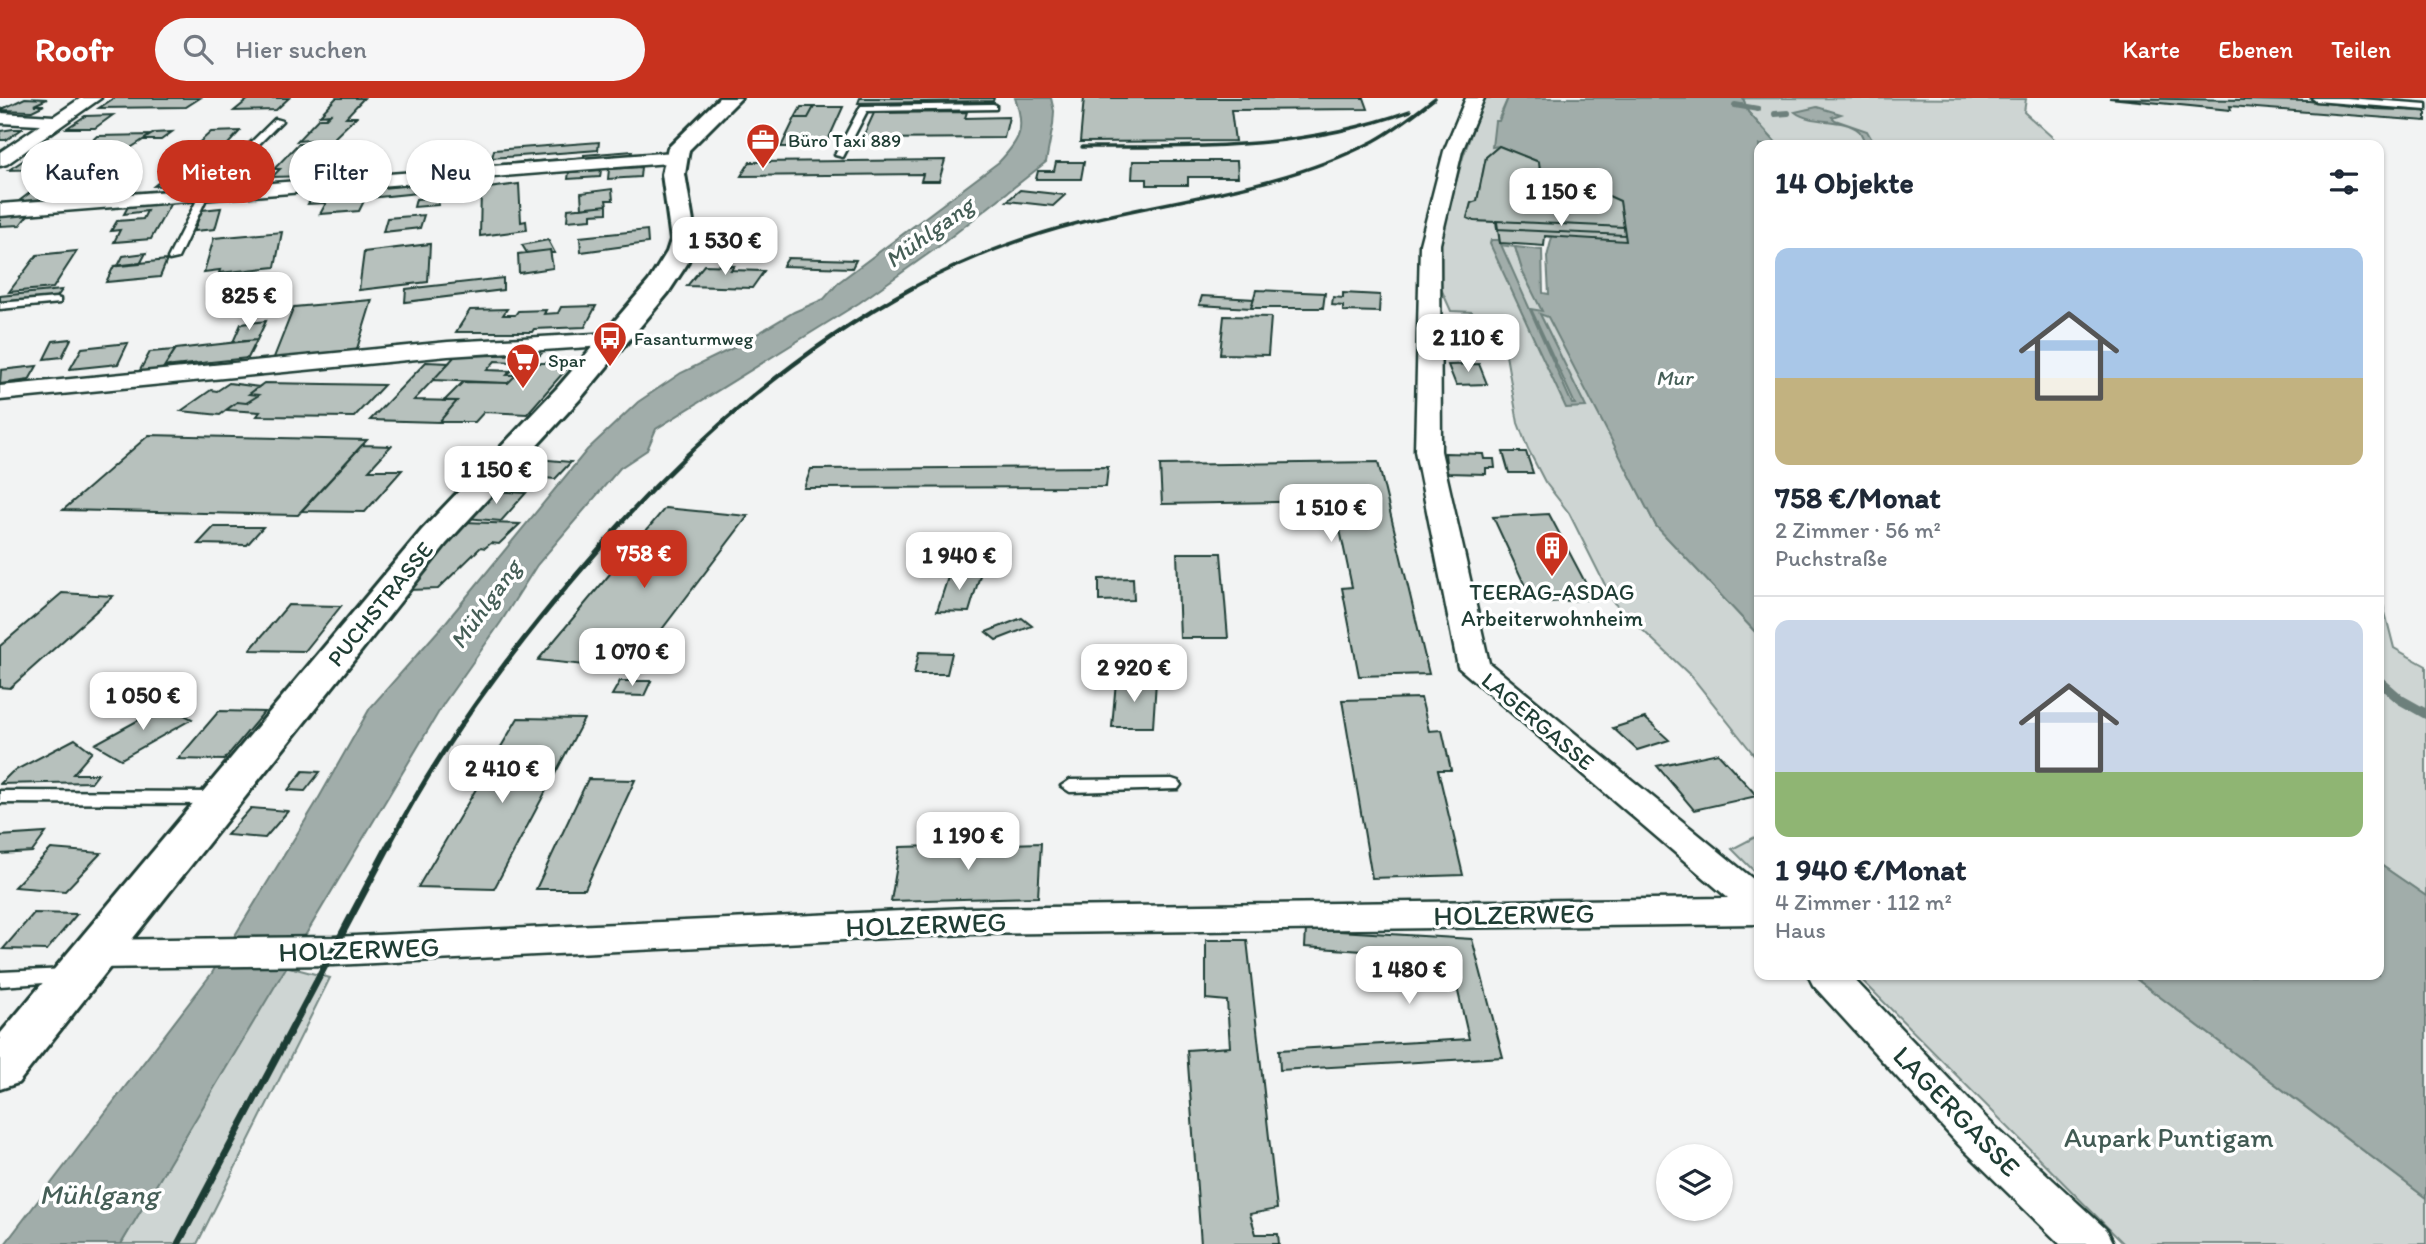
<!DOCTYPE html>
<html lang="de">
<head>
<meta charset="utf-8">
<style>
  :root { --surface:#fff; --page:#f6f6f7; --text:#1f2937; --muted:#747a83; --line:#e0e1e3; --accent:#c8321e }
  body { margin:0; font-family:Itim,sans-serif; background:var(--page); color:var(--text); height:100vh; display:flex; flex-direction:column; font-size:26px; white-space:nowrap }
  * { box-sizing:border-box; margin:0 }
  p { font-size:23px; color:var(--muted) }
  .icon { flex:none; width:38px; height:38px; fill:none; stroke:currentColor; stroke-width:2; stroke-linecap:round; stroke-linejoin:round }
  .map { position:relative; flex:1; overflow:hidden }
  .panel { position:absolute; left:1754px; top:42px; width:630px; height:840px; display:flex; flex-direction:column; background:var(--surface); border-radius:14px; box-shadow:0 2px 5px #0004 }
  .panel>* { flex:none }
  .guide { position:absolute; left:21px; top:42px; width:665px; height:63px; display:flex; gap:14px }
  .buttons { position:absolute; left:1656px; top:1046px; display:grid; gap:14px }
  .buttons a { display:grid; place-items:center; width:77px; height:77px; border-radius:50%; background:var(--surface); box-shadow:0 2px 5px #0004; font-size:35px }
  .price { position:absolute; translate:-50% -60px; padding:0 16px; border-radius:14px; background:#fff; color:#222; font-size:23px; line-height:46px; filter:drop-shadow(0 2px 4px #0008) }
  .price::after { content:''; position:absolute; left:50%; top:42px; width:21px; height:16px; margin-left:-10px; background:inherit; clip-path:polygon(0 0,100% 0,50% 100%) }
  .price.selected { background:var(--accent); color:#fff }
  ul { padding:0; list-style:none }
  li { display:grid; align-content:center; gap:14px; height:371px; padding:0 21px }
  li+li { border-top:2px solid var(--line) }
  li span { display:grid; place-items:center; height:217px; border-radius:14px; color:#555 }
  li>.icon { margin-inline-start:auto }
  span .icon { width:126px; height:126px; fill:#fffc; stroke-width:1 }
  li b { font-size:30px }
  h2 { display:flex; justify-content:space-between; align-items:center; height:84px; padding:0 21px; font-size:30px }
  .tag { padding:0 24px; border-radius:32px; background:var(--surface); box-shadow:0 2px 5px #0004; font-size:24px; line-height:63px }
  .tag.selected { background:var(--accent); color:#fff }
  header { display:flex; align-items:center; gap:42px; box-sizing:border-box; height:98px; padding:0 35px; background:var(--accent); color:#fff }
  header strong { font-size:33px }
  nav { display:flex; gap:38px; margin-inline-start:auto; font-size:24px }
  .search { width:490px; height:63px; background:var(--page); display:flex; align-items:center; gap:18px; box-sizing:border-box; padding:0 24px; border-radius:38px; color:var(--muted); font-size:26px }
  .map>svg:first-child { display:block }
  .green { fill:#ced5d3; stroke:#768984; stroke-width:2 }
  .water { fill:#a1adaa; stroke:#6d807b; stroke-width:2 }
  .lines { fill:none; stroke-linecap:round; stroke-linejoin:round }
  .stream-far1 { stroke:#6d807b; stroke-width:6 }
  .stream { stroke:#6d807b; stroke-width:10 }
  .building { fill:#b7c1bd; stroke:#1f3d34; stroke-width:2 }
  .service-casing { stroke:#1f3d34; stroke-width:5 }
  .minor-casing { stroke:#1f3d34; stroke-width:5 }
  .secondary-casing { stroke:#1f3d34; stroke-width:6 }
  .service { fill:#fff; fill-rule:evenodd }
  .minor { fill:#fff; fill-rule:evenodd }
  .secondary { fill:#fff; fill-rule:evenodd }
  .rail-far3 { stroke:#1f3d34; stroke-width:3.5 }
  .rail-far2 { stroke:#1f3d34; stroke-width:4.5 }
  .rail-far1 { stroke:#1f3d34; stroke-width:5 }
  .rail { stroke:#1f3d34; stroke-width:7 }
  .labels { text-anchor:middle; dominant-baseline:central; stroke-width:7; stroke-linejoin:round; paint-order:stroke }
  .far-poi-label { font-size:19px; fill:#1f3d34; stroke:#fff; text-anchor:start }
  .far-water-label { font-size:21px; font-style:italic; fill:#465f57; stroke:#fff }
  .poi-label { font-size:23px; fill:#1f3d34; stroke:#fff }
  .street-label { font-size:23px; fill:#1f3d34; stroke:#fff }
  .water-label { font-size:24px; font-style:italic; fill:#465f57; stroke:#fff }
  .near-street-label { font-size:28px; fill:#1f3d34; stroke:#fff }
  .near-park-label { font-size:28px; fill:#425b54; stroke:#fff }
  .near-water-label { font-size:28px; font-style:italic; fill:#465f57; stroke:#fff }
</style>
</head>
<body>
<header>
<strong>Roofr</strong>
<div class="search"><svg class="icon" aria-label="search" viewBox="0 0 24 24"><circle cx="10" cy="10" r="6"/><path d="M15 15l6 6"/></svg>Hier suchen</div>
<nav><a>Karte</a><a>Ebenen</a><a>Teilen</a></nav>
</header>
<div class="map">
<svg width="2426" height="1146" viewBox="0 0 2426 1146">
  <rect width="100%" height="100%" fill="#f2f3f3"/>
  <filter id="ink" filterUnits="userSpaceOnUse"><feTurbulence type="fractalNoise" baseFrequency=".0143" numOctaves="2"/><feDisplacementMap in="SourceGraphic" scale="14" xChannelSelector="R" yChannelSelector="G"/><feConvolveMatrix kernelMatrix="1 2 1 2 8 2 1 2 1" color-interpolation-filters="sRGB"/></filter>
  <g filter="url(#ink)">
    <path class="green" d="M1484 0H1508L1499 20 1503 24 1499 48 1486 59 1477 103 1471 105 1467 120 1474 123 1497 124 1500 147 1515 149 1523 175 1548 216 1656 428 1759 538V663L1692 579 1614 505 1569 415 1545 384 1528 351 1518 325 1506 257 1493 245 1480 244 1472 214 1451 213 1438 184 1439 146 1463 59Z
      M1743 0 2026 1 2024 14 2061 47H1778L1748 14Z
      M2378 487 2394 550 2426 568V798L2378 765Z
      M1759 737V778L1732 751Z
      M285 868 330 880 197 1146H121Z
      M1857 877H2131L2426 1100V1146H2124Z"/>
    <path class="water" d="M1015 0H1051L1054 13 1053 27 1046 64 938 149 859 205 656 331 647 352 620 370 537 467 501 524 444 605 121 1146H5L212 875 316 705 370 610 446 524 587 352 638 304 681 275 735 249 794 214 824 201 839 184 999 64C1020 42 1026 31 1015 0Z
      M1508 0H1743L1748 14 1778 47H1759V538L1656 428 1548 219 1540 216 1586 309 1566 310 1490 146 1491 142H1499L1572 306H1575L1531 211 1542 213 1523 175 1515 149 1542 152 1543 195 1549 196 1547 159 1552 139 1545 138 1539 64 1499 48 1492 49 1495 23H1499Z
      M1817 9 1841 16 1832 19 1835 22 1867 33 1875 47H1867C1863 43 1863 37 1859 33 1843 19 1811 27 1795 14Z
      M2378 765 2426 798V1100L2131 877H2378Z"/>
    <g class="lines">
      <path class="stream-far1" d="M1735 7 1758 11
        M1775 16 1788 15"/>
      <path class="stream" d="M2378 582 2401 602 2426 616"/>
    </g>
    <path class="building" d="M25 0 47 1 34 7H44L32 13 0 12Z
      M114 0H200L186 9 99 10Z
      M250 0H289L276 12 234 13Z
      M336 0H364L346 19H356L329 45H338L307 78 272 79 280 71H274L298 46H307L310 42 297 43 319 20H326L330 16 320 17Z
      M860 0H994L993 3 858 5Z
      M1084 0H1364L1368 11 1231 12 1235 43 1080 44Z
      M2109 0 2309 3 2375 11 2426 13V23L2230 8 2231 12Z
      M801 9H814L808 20H795Z
      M814 9H843L825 49H781L795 20H808Z
      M967 14 965 20 1009 19 1004 40 862 41 874 15Z
      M113 17 95 30H67L85 18Z
      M13 31H22L6 42H0V33Z
      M240 33 218 57 225 56 188 87 154 88 164 80H159L211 34Z
      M172 34 161 42H143L154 35Z
      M151 37 124 54 79 55 97 38Z
      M599 44 598 52 492 60 494 52Z
      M1499 48 1539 64 1542 95 1609 98 1620 103 1626 143 1545 138 1544 148 1500 145 1497 124 1474 123 1467 120 1471 105 1477 103 1486 59Z
      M632 53 631 60 584 64V57Z
      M135 59 121 70 98 71 90 76 72 77 78 72H67L84 60Z
      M584 59V64L463 74 464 69Z
      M61 61 47 71 9 72 24 62Z
      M945 62 939 83H921L923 76 741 78 750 64Z
      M1133 63H1237L1238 79H1188V87H1147V81H1132Z
      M1056 64H1084L1081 81H1036L1038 73H1054Z
      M641 69 640 79 608 81 609 71Z
      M601 72 600 79 568 81 569 74Z
      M458 83 457 91 368 100 371 91Z
      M519 86 521 124 526 123 527 132 480 138 481 91Z
      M362 90 358 100 366 99 359 113 320 116 326 105 308 106 315 94Z
      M612 91 613 102H606L607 107 582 110 581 95Z
      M1020 92 1065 97 1053 108 1007 103Z
      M31 94H55L43 103H19Z
      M440 99 438 107 414 109 416 101Z
      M173 101 151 141 114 144 120 132 111 133 117 123 143 121 147 113 124 116 130 105Z
      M607 107V115L591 116V121L567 123 568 111Z
      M221 110 215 131 194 133 202 112Z
      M31 113 20 127 0 128V115Z
      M424 117 420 130 383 134 387 120Z
      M1496 123 1624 129 1625 137 1497 131Z
      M647 132 648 145 581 154 580 139Z
      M282 134 275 169 219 175 220 172 204 174 214 140Z
      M548 142 555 155H551L550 152 527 155 522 147Z
      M430 146 428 184 359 192 364 154Z
      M713 146 741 147 732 159H705Z
      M550 152 553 170 519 175 518 156Z
      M77 153 53 190 9 194 37 157Z
      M146 155 140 166 118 168 123 158Z
      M788 160 856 162 852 170 783 168Z
      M167 162 160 179 106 184 114 168Z
      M704 167 734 168 731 172 764 173 752 190 687 188Z
      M503 180V192L405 204 406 191Z
      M62 192 57 199 0 205V198Z
      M1256 192 1325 195 1323 210H1251Z
      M1343 195 1380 197 1379 214 1343 213V208L1332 207 1333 199 1343 200Z
      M1202 198 1254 201 1251 210 1199 207Z
      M372 202 356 254 273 262 294 209Z
      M596 208 585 229 534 231 532 234H456L470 212 507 211 503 217H515L518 213 546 212 544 216 558 215 561 209Z
      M1224 218 1271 219 1268 257 1220 256Z
      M266 223 257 242 233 244 241 226Z
      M71 241 62 259 44 261 53 243Z
      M257 242 248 260 164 269 176 251Z
      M128 245 118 266 70 271 82 250Z
      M175 252 164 269 169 268 168 271 139 274 150 254Z
      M541 256 532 265 495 263 487 272 511 273 507 277H516L508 285 433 282 455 258Z
      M426 264 449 265 414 302 457 303 439 324 370 322Z
      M519 264 571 266 527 316 484 314 475 324H439L457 303H444L463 284 508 285 516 277H507Z
      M1479 266 1487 286 1456 287 1448 267Z
      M37 268 29 282 0 286 1 272Z
      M229 285 259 289 249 296 259 297 246 305 237 304 220 317 181 313 211 292 217 293Z
      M264 285 384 287 354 319 257 318 260 314 226 312 237 304 246 305 259 297 249 296Z
      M149 337 367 342 298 417 63 412Z
      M362 347 391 348 369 372H402L365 414 301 413Z
      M1503 354H1526L1533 375H1509Z
      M1445 355 1483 356 1484 361H1494L1495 370H1486V376L1447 375Z
      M526 360 571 364 555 381 510 377Z
      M1378 364 1429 576 1359 578 1342 490 1352 489 1334 403 1162 406 1160 367Z
      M1108 369 1106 389 804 390 811 371Z
      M491 393 526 395 501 423 465 420Z
      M665 410 748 418 631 572 538 562Z
      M1549 416 1594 501 1533 505 1493 419Z
      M464 424 520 426 499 446 491 445 485 450 481 449 438 491 409 492Z
      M214 429H263L247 447 198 446Z
      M1177 455H1221L1228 540H1180Z
      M950 473 981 474 969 514 937 513Z
      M1133 480 1134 502 1099 503V481Z
      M62 495 113 498 10 590 0 589V548Z
      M288 507 341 508 305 553 250 552Z
      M1022 520 1032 528 996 542 986 534Z
      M919 554 952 555 947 576H914Z
      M620 583H651L644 598 612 597Z
      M1116 583H1156L1153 629H1112Z
      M1421 600 1429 633 1442 632 1451 672H1438L1463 777 1372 780 1342 602Z
      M166 607 192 621 121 661 95 646Z
      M219 613 264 614 224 662 178 661Z
      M518 620 584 621 494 791 418 789Z
      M1645 620 1669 642 1637 652 1613 630Z
      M75 641 92 654 73 676H98L92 684 0 686 12 674Z
      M1718 655 1757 698 1694 712 1657 668Z
      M303 673 320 674 305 693 288 692Z
      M588 681 635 682 585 791H536Z
      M251 710 288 713 265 740 227 737Z
      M46 735 32 754 0 756V738Z
      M1041 745 1038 799 891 803 900 749Z
      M51 751 101 755 65 793 14 789Z
      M34 815 77 816 47 852 3 851Z
      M1306 831 1472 841 1503 959 1280 972 1279 952 1469 941 1450 859 1305 849Z
      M1206 842H1247L1277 1111 1250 1116 1256 1136H1278L1279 1146H1201L1187 952 1230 949 1227 903 1206 901Z"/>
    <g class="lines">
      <g class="service-casing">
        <path id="service" d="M2312 0H2347L2426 6V12L2316 3Z
          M993 6 996 7V11L867 13 843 59 835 57 861 8Z
          M275 21 282 23 208 97 178 160 169 162 168 160 201 94Z
          M56 200 60 201V205L0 211V205Z
          M1172 681 1178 683 1181 687 1178 691 1070 694 1061 688 1070 682Z
          M0 693 219 694 228 700 219 706 0 705Z
          M67 871 74 873 77 878 74 883 0 888V874Z"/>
      </g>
      <g class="minor-casing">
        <path id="minor" d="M81 0H101L7 66 0 68V54L40 27 0 25V15L54 18Z
          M1466 0H1484L1462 53 1440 146 1441 353 1489 565 1759 786V826L967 836 333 867 93 870 79 866 74 856 79 846 93 842 333 839 967 810 1728 800 1458 569 1415 353 1420 146 1444 53Z
          M674 54 681 56 683 60 681 64 0 118V106Z
          M612 235 620 237 624 242 620 247 448 258 0 302V288L448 244Z
          M1808 877H1850L1989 1023 2107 1132 2114 1146H2060L1959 1047 1813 887Z"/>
      </g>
      <g class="secondary-casing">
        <path id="secondary" d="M719 0H741L689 52 685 76 696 142 687 166 668 195 580 301 446 446 18 985 0 991V936L422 432 558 289 649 183 667 154 671 142 662 76 668 50Z"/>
      </g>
      <use href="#service" class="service"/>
      <use href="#minor" class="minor"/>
      <use href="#secondary" class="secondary"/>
      <path class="rail-far3" d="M1082 49C1196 49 1301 52 1410 13
        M910 191C963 162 1020 140 1078 125 1177 100 1282 91 1374 43 1396 31 1416 15 1435 0"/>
      <path class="rail-far2" d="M613 434C698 338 801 250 914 189"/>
      <path class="rail-far1" d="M389 747C449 632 529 529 615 433"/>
      <path class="rail" d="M178 1146 390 745"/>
    </g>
  </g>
  <defs>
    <g id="office-pin" transform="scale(1.75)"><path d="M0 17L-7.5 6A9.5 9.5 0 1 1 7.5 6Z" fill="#c8321e" stroke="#fff"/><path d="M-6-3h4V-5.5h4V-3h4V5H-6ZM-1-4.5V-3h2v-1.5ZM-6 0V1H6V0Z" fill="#fff"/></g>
    <g id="bus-pin" transform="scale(1.75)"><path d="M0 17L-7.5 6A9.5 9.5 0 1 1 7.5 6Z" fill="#c8321e" stroke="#fff"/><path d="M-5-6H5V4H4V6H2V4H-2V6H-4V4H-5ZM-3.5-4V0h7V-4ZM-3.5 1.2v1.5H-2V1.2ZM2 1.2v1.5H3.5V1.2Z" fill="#fff"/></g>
    <g id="supermarket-pin" transform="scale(1.75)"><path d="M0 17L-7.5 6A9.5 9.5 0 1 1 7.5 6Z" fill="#c8321e" stroke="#fff"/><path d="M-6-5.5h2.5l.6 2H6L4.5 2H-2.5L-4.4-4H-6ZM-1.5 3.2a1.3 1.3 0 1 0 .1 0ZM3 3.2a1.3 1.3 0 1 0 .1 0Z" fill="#fff"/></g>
    <g id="building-pin" transform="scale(1.75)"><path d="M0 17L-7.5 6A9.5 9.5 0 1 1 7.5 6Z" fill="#c8321e" stroke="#fff"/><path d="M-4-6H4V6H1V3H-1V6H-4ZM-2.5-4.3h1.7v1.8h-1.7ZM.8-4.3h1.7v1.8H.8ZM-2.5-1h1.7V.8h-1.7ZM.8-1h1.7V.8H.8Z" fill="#fff"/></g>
  </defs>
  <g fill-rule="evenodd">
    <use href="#office-pin" x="763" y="42"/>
    <use href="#bus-pin" x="610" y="240"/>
    <use href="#supermarket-pin" x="523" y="262"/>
    <use href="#building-pin" x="1552" y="450"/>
  </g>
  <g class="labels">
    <g class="far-poi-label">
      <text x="788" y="42">Büro Taxi 889</text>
      <text x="634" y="240">Fasanturmweg</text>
      <text x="548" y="262">Spar</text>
    </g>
    <g class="far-water-label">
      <text x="1674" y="279">Mur</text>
    </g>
    <g class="poi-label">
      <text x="1552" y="494">TEERAG-ASDAG<tspan x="1552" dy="26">Arbeiterwohnheim</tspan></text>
    </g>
    <g class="street-label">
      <text transform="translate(380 506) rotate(-51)">PUCHSTRASSE</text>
      <text transform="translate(1538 623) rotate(40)">LAGERGASSE</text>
    </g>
    <g class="water-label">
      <text transform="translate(929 134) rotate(-36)">Mühlgang</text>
      <text transform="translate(485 506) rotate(-54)">Mühlgang</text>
    </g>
    <g class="near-street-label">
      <text transform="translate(1514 816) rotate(-1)">HOLZERWEG</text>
      <text transform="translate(926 826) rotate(-2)">HOLZERWEG</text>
      <text transform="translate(359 851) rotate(-2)">HOLZERWEG</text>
      <text transform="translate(1957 1013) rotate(46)">LAGERGASSE</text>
    </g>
    <g class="near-park-label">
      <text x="2169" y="1039">Aupark Puntigam</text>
    </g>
    <g class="near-water-label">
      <text x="99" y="1096">Mühlgang</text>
    </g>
  </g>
</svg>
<div class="buttons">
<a><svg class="icon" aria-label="layers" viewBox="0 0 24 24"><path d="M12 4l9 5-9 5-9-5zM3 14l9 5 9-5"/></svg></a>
</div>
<b class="price" style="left:1561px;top:130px">1 150 €</b>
<b class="price" style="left:725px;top:179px">1 530 €</b>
<b class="price" style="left:249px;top:234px">825 €</b>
<b class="price" style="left:1468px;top:276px">2 110 €</b>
<b class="price" style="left:496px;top:408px">1 150 €</b>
<b class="price" style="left:1331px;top:446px">1 510 €</b>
<b class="price selected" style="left:644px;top:492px">758 €</b>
<b class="price" style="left:959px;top:494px">1 940 €</b>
<b class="price" style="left:632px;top:590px">1 070 €</b>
<b class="price" style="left:1134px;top:606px">2 920 €</b>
<b class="price" style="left:143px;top:634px">1 050 €</b>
<b class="price" style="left:502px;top:707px">2 410 €</b>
<b class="price" style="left:968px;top:774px">1 190 €</b>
<b class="price" style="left:1409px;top:908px">1 480 €</b>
<div class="guide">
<a class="tag">Kaufen</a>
<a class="tag selected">Mieten</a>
<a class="tag">Filter</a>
<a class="tag">Neu</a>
</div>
<section class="panel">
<h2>14 Objekte<svg class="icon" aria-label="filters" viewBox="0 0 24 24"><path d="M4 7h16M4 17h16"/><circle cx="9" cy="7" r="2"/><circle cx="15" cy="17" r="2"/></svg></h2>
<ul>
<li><span style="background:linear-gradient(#a9c7e8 60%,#c2b280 0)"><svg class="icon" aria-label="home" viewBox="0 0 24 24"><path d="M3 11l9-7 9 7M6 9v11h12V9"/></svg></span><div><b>758 €/Monat</b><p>2 Zimmer · 56 m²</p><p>Puchstraße</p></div></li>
<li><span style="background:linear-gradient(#c9d6e8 70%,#8fb573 0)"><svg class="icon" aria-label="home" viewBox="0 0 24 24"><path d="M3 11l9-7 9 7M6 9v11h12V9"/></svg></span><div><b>1 940 €/Monat</b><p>4 Zimmer · 112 m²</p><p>Haus</p></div></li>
</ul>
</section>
</div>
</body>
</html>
